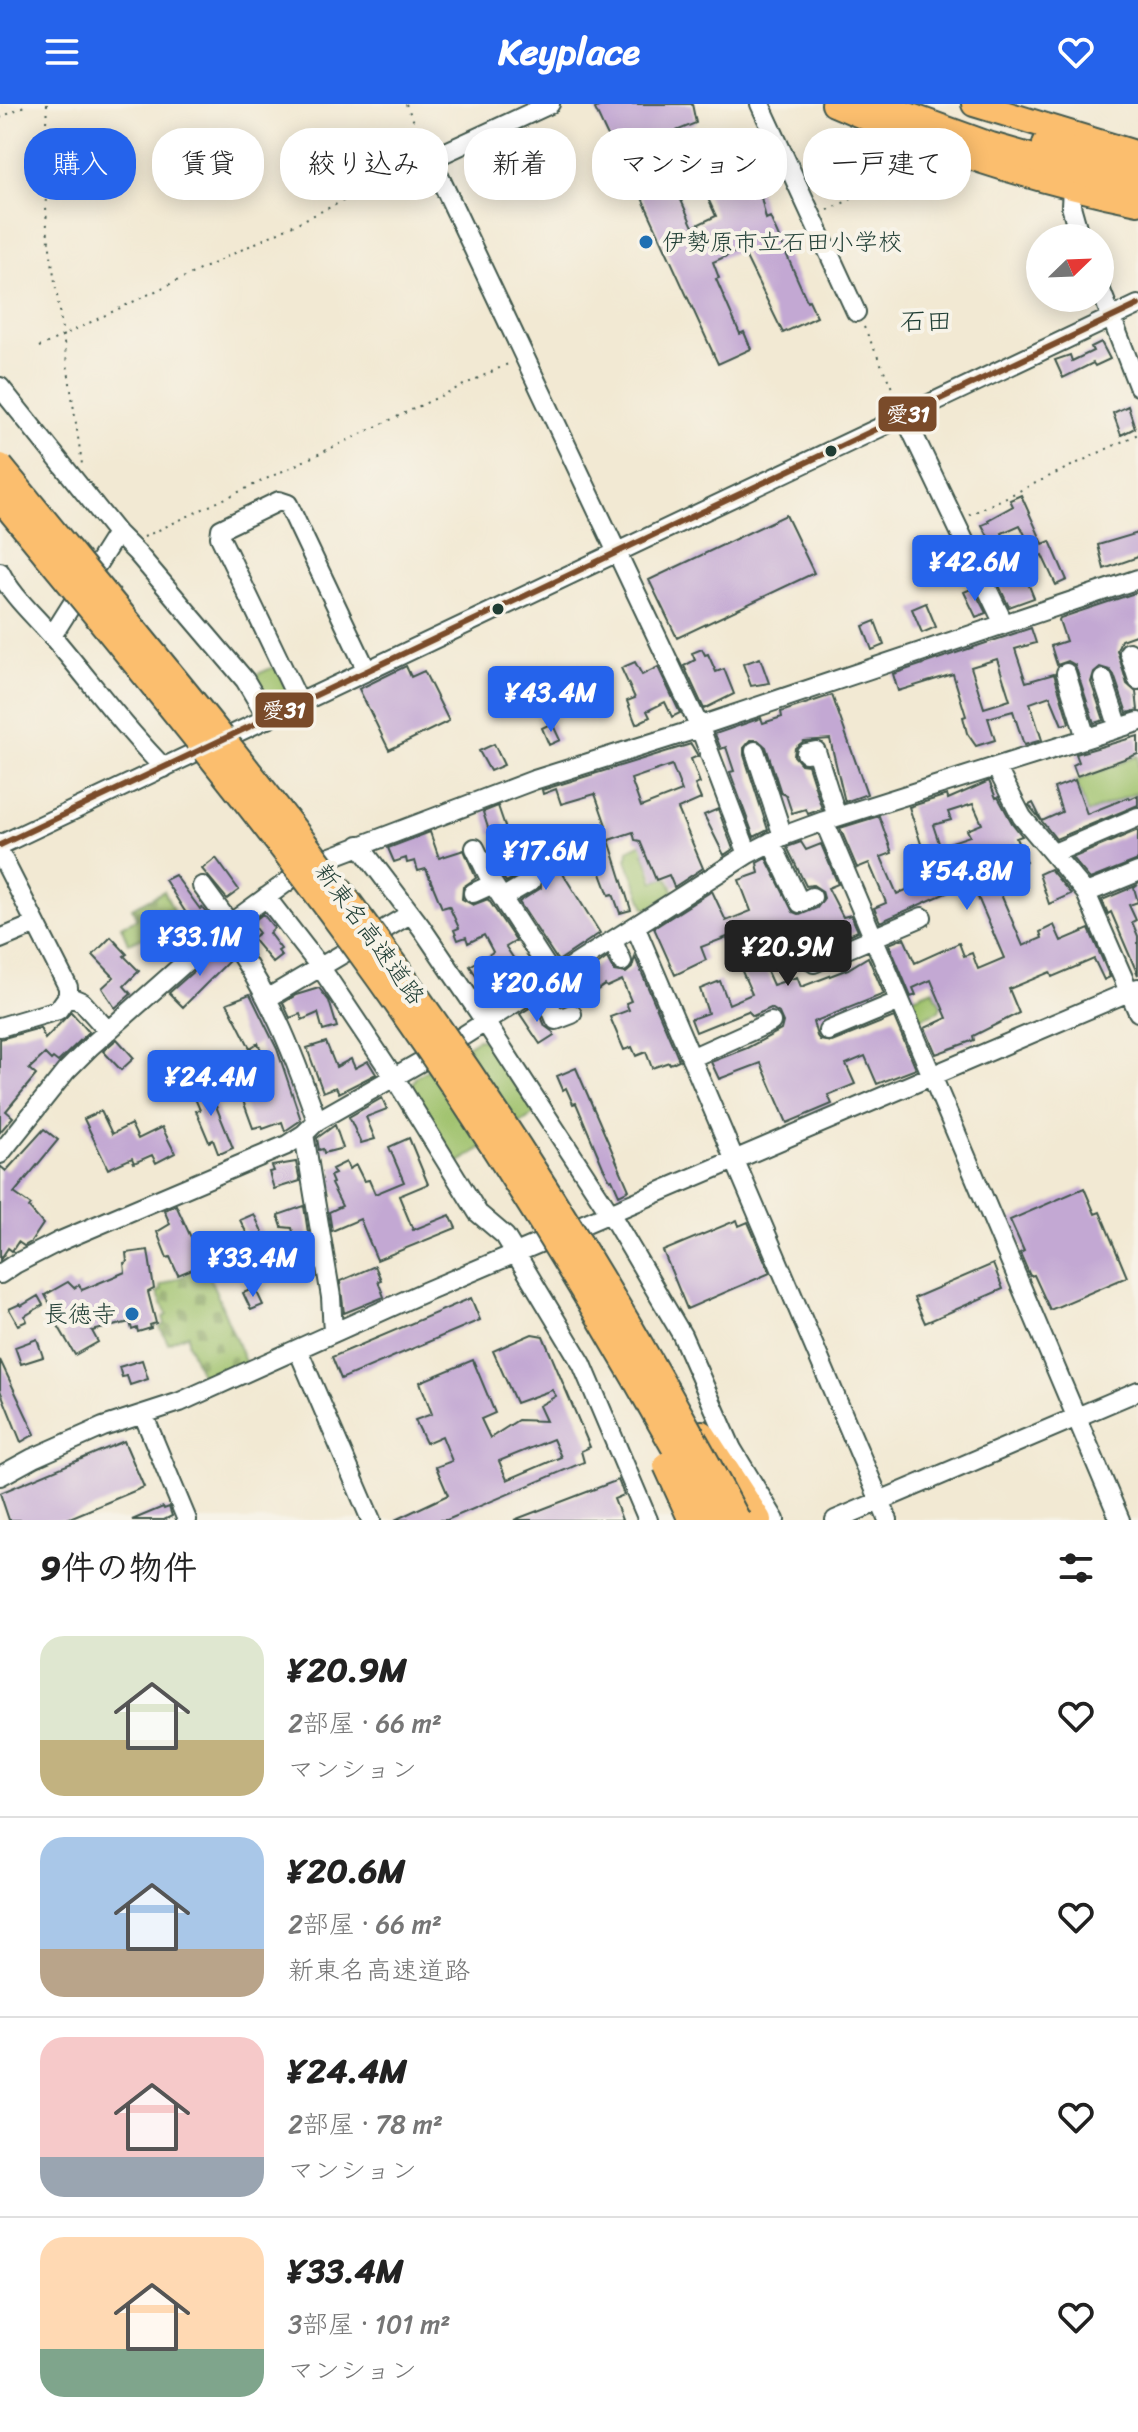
<!DOCTYPE html>
<html lang="ja">
<head>
<meta charset="utf-8">
<style>
  :root { --surface:#fff; --page:#f6f6f6; --text:#222; --muted:#767676; --line:#e0e0e0; --accent:#2563eb }
  body { margin:0; font-family:Sriracha,"Klee One",sans-serif; background:var(--page); color:var(--text); height:100vh; display:flex; flex-direction:column; font-size:30px; white-space:nowrap }
  * { box-sizing:border-box; margin:0 }
  p { font-size:26px; color:var(--muted) }
  .icon { flex:none; width:44px; height:44px; fill:none; stroke:currentColor; stroke-width:2; stroke-linecap:round; stroke-linejoin:round }
  .map { position:relative; height:1416px; overflow:hidden }
  .details { display:flex; flex-direction:column; background:var(--surface); flex:1 }
  .details>* { flex:none }
  .guide { position:absolute; left:24px; top:24px; width:1090px; height:72px; display:flex; gap:16px }
  .needle { width:52px; rotate:67deg }
  .fabs { position:absolute; left:1026px; top:120px; display:grid; gap:16px }
  .fabs a { display:grid; place-items:center; width:88px; height:88px; border-radius:50%; background:var(--surface); box-shadow:0 4px 20px #0003; font-size:40px }
  .price { position:absolute; translate:-50% -68px; padding:0 18px; border-radius:8px; background:var(--accent); color:#fff; font-size:26px; line-height:52px; filter:drop-shadow(0 2px 4px #0008) }
  .price::after { content:''; position:absolute; left:50%; top:48px; width:24px; height:18px; margin-left:-12px; background:inherit; clip-path:polygon(0 0,100% 0,50% 100%) }
  .price.on { background:#222; color:#fff }
  ul { padding:0; list-style:none }
  li { display:flex; align-items:center; gap:24px; height:200px; padding:0 40px }
  li+li { border-top:2px solid var(--line) }
  li span { display:grid; place-items:center; flex:none; width:224px; height:160px; border-radius:24px; color:#555 }
  li>.icon { margin-inline-start:auto }
  span .icon { width:96px; height:96px; fill:#fffc; stroke-width:1 }
  li b { font-size:34px }
  h2 { display:flex; justify-content:space-between; align-items:center; height:96px; padding:0 40px; font-size:34px }
  .chip { padding:0 28px; border-radius:32px; background:var(--surface); box-shadow:0 4px 20px #0003; font-size:28px; line-height:72px }
  .chip.on { background:var(--accent); color:#fff }
  header { display:flex; justify-content:space-between; align-items:center; height:104px; padding:0 40px; background:var(--accent); color:#fff; font-size:36px; font-weight:700 }
  .map>svg:first-child { display:block }
  .green { fill:#9ec16a; stroke:#5e7f4f; stroke-width:2 }
  .cemetery { fill:url(#cemetery-stones); stroke:#5e7f4f; stroke-width:2 }
  .water { fill:url(#water-waves); stroke:#3e8284; stroke-width:2 }
  .building { fill:#c3a8d3; fill-rule:evenodd }
  .lines { fill:none; stroke-linecap:round; stroke-linejoin:round }
  .minor-casing { stroke:#3f574c; stroke-width:22 }
  .major-casing { stroke:#3f574c; stroke-width:28 }
  .highway-casing { stroke:#3f574c; stroke-width:30 }
  .path { stroke:#3f574c; stroke-width:2; stroke-dasharray:2 6; stroke-linecap:butt }
  .minor { stroke:#fff; stroke-width:18 }
  .major { stroke:#fbbe6e; stroke-width:24 }
  .highway { stroke:#fbbe6e; stroke-width:26 }
  .highway-bridge-casing { stroke:#3f574c; stroke-width:30; stroke-linecap:butt }
  .highway-bridge { stroke:#fbbe6e; stroke-width:26 }
  .bus-1-casing { stroke:#f7f3e8; stroke-width:12 }
  .bus-1 { stroke:#7a4b2a; stroke-width:6 }
  .poi-dot { fill:#1f6fb2; stroke:#f7f3e8; stroke-width:3 }
  .bus-dot { fill:#1f3d34; stroke:#f7f3e8; stroke-width:3 }
  .labels { text-anchor:middle; dominant-baseline:central; stroke-width:8; stroke-linejoin:round; paint-order:stroke }
  .poi-label { font-size:24px; fill:#1f3d34; stroke:#f7f3e8; text-anchor:start }
  .street-label { font-size:24px; fill:#1f3d34; stroke:#f7f3e8 }
  .neighbourhood-label { font-size:26px; fill:#1f3d34; stroke:#f7f3e8 }
  .line-badge { stroke:#f7f3e8; stroke-width:3 }
  .badge-label { font-size:22px; text-anchor:middle; font-weight:bold; fill:#fff }
</style>
</head>
<body>
<header><svg class="icon" aria-label="menu" viewBox="0 0 24 24"><path d="M4 6h16M4 12h16M4 18h16"/></svg>Keyplace<svg class="icon" aria-label="heart" viewBox="0 0 24 24"><path d="M12 20l-8-8c-3-5 5-10 8-4 3-6 11-1 8 4z"/></svg></header>
<div class="map">
<svg width="1138" height="1416" viewBox="0 0 1138 1416">
  <defs>
    <pattern id="cemetery-stones" width="16" height="16" patternUnits="userSpaceOnUse" patternTransform="scale(2)"><rect width="16" height="16" fill="#9ec16a"/><path d="M2 7V4a2 2 0 0 1 4 0v3zM10 15v-3a2 2 0 0 1 4 0v3z" fill="#809e58"/></pattern>
    <pattern id="water-waves" width="16" height="10" patternUnits="userSpaceOnUse" patternTransform="scale(2)"><rect width="16" height="10" fill="#5cc7d5"/><path d="M0 5q4-4 8 0t8 0" fill="none" stroke="#4ba3ae"/></pattern>
  </defs>
  <rect width="100%" height="100%" fill="#f7f3e8"/>
  <filter id="ink" filterUnits="userSpaceOnUse"><feTurbulence type="fractalNoise" baseFrequency=".0125" numOctaves="2"/><feDisplacementMap in="SourceGraphic" scale="16" xChannelSelector="R" yChannelSelector="G"/><feConvolveMatrix kernelMatrix="1 2 1 2 8 2 1 2 1" color-interpolation-filters="sRGB"/></filter>
  <filter id="wash" filterUnits="userSpaceOnUse"><feTurbulence type="fractalNoise" baseFrequency=".006" numOctaves="4" result="noise"/><feDisplacementMap in="SourceGraphic" scale="32" xChannelSelector="R" yChannelSelector="G"/><feGaussianBlur stdDeviation="1.8" result="paint"/><feColorMatrix in="noise" values="0 0 0 0 0 0 0 0 0 0 0 0 0 0 0 0 0 1.4 0 .05"/><feComposite in="paint" operator="in"/></filter>
  <g filter="url(#wash)">
    <rect width="100%" height="100%" fill="#f2e9d3"/>
    <path class="green" d="M276 562 291 593 273 605 264 594 253 572Z
      M1138 652V688L1087 709 1076 677Z
      M642 739 656 742 644 748 654 778 667 773 674 788 648 805 645 804 627 756 628 746Z
      M933 885 941 902 939 907 917 916 906 896Z
      M478 935H492L539 1007 455 1061 409 986 416 973Z"/>
    <path class="cemetery" d="M164 787 175 810 169 812 171 817 148 827 149 832 128 839 121 822 137 815 132 804Z
      M205 1162 246 1260 204 1278 188 1239V1230L168 1239 160 1223 165 1220 163 1213 167 1211 157 1188 162 1186 160 1182Z"/>
    <path class="water" d="M533 32 543 53 499 73 489 52Z"/>
    <g id="blocks">
      <path class="building" d="M604 0H692L696 19 649 38 650 42 628 52 626 48 617 52 595 5Z
        M728 38 752 70 761 93 766 115 770 113 807 197 809 196 817 213 783 229 742 145 713 158 719 174 716 175 740 230 744 228 751 245 718 260 632 72 664 58 693 123 716 112 689 53Z
        M1101 238 1110 255 1095 262 1093 259 1063 274 1055 256 1070 251 1072 257 1093 247 1091 243Z
        M1128 302 1135 324 1121 331 1113 309Z
        M1021 391 1043 440 1050 437 1067 476 1056 481 1042 451 1020 459 1034 494 1009 503 995 473 998 472 986 440 991 438 982 421 989 418 988 416 1013 402 1010 396ZM1020 421 1031 443 1011 450 1002 429Z
        M786 411 814 469 677 534 649 476Z
        M1138 429V453L1104 465 1098 441Z
        M973 484 986 509 976 513 964 488Z
        M1138 488V530L1121 536 1117 546 1127 580 1136 588 1138 606 1127 609 1114 571 1110 566 1100 563 1094 568 1091 578 1104 616 1094 619 1075 561 1068 557 1057 561 1051 542 1066 537 1059 516 1060 514Z
        M926 499 936 523 922 529 912 505Z
        M875 517 884 541 872 546 863 522Z
        M1031 524 1036 539 1015 545 1026 578 1054 570 1069 619 1062 621 1050 592 1030 599 1042 636 1024 641 1013 607 988 614 995 636 976 642 967 629 963 613 966 612 953 570 898 587 893 570ZM997 555 1010 596 984 604 971 563Z
        M702 545 705 551 708 550 716 568 724 565 734 590 704 605 684 562 695 556 692 549Z
        M760 554 769 579 751 582 743 560Z
        M635 558 642 571 658 563 680 609 672 613 665 598 647 607 650 613 636 620 627 597 635 594 621 564Z
        M406 562 411 573 424 567 449 617 389 646 359 585Z
        M832 591 867 690 845 698 830 635 804 637 795 644 794 652 801 660 808 661 822 705 808 710 806 705 792 709 786 691 781 689 766 643 758 636H751L744 644V651L768 726 754 733 730 668 734 667 726 643 721 645 715 630 761 614 763 619 782 613 781 608Z
        M552 619 560 636 549 641 542 624Z
        M1138 632V650L1077 672 1073 661 1079 658 1076 650Z
        M494 640 504 661 490 667 479 647Z
        M691 640 698 652 691 655 700 679 695 681 701 695 678 705 703 764 674 783 669 771 656 776 640 737 635 736 633 728 609 736 631 806 620 809 613 790 609 791 590 740 582 745 576 731 606 721 595 690 561 700 556 685 543 690 542 686ZM672 661 682 687 641 703 631 675Z
        M1075 676 1087 710 1129 693 1130 695 1138 691V701L1056 735 1029 701 1033 699 1042 717 1062 708 1054 684Z
        M989 677 996 694 998 693 1012 719 1022 732 1016 734 1026 758 993 772 1023 842 1042 834 1040 828 1054 821 1061 837 1089 825 1110 873 1104 876 1094 855 1052 873 1050 868 1009 885 1019 909 973 932 974 936 936 950 925 924 947 914 931 876 913 884 916 891 911 893 889 840 904 834 915 859 959 839 964 852 972 849 978 865 1004 854 977 791 975 792 969 779 880 818 874 804 886 799 885 796 869 759 857 764 840 724 879 712 892 749 881 753 897 790 932 775 921 747 923 746 909 703 947 691 948 695ZM973 700 982 720 967 726 970 732 940 742 933 721 951 716 948 708Z
        M498 702 509 734 533 725 544 748 548 746 600 829 558 857 519 798 541 784V770L530 765 506 778 501 770 515 764 498 727 490 730 483 708Z
        M718 705 733 745 724 751 704 711Z
        M1138 726V756L1090 775 1072 754Z
        M430 728 439 754 464 746 476 774 463 783 462 795 473 801 488 795 516 837 506 843 528 876 518 882 516 879 490 895 470 862 493 848 484 831 468 839 466 833 458 836 454 826 459 824 449 802 442 804 426 765 418 767 415 757 407 759 406 754 394 758 388 744Z
        M801 738 806 746 821 740 838 780 828 784 843 813 851 811 858 827 813 847 808 836 781 847 776 837 757 845 773 881 797 873 801 883 848 865 868 853 884 890 813 918 817 932 820 936 832 938 894 913 916 965 877 980 865 952 846 960 855 980 828 991 832 1000 787 1019 761 959 719 975 711 958 747 944 781 926 783 918 779 909 771 904 753 912 748 907 696 928 691 915 708 909 700 885 720 877 729 900 752 890 727 833 701 843 706 856 675 871 654 824 712 787 726 817 751 807 739 776 759 769 757 759 766 754 793 808 800 811 817 804 824 794 822 787 813 781 806 782 787 743Z
        M216 754 239 786 227 795 202 765Z
        M1050 765 1071 790 1049 800 1039 770Z
        M175 771 200 805 202 803 210 813 191 827 193 829 164 855 148 836 158 828 161 831 186 809 165 776Z
        M1138 781 1134 784 1138 798 1129 801 1136 816 1132 818 1138 832V871L1111 808 1108 810 1102 796Z
        M263 810 274 824 269 829 281 845 278 847 282 852 273 859 252 834 259 829 251 819Z
        M111 833 127 850 124 852 139 867 124 882 131 890 115 904 102 884 114 873 93 851Z
        M221 843 230 856 183 903 169 889Z
        M635 853 679 956 670 960 669 958 652 964 646 948 636 952 632 943 624 946 610 913 629 906 626 899 631 897 622 876 607 883 605 881 590 891 578 875 607 854 614 867 626 869 632 864Z
        M319 884 329 897 337 923 323 927 318 909 302 916 300 910 290 914 283 899 296 891Z
        M250 890 277 945 301 1016 285 1027 282 1018 263 1025 262 1022 253 1024 237 980 251 975 248 969 266 960 258 939 250 944 227 899Z
        M536 900 545 922 553 928 554 931 540 940 520 910Z
        M71 908 89 928 58 958 53 954 51 956 45 950 29 965 36 971 6 1007 13 1013 0 1028V935L40 924 45 935Z
        M117 935 134 954 121 966 103 947Z
        M326 938 336 963 351 955 355 964 368 957 376 970 339 989 336 983 323 988 307 944Z
        M576 964 629 1086 619 1091 612 1075 610 1076 603 1063 576 999 573 1000 566 984 563 986 557 972Z
        M205 975 233 1044 222 1049H218L213 1036 209 1038 196 1007 200 1006 191 985 196 984 194 980Z
        M382 994 387 1005 366 1013 375 1035 361 1039 349 1013Z
        M101 1007 112 1030 131 1020 138 1035 162 1023 175 1049 156 1059 152 1051 134 1059 132 1054 108 1065 84 1015Z
        M335 1021 343 1044 324 1049 323 1045 319 1046 317 1034Z
        M44 1025 58 1036 14 1089 31 1101 29 1104 43 1120 31 1138 24 1142 18 1138 12 1147 8 1144 0 1156V1062L6 1067Z
        M409 1034 428 1080 399 1092 413 1126 450 1111 456 1124 377 1156 360 1115 332 1127 329 1108 342 1102 331 1080 333 1079 330 1072 335 1070 332 1065 346 1058 349 1065 356 1061 364 1077 369 1076 375 1090 404 1078 389 1043Z
        M296 1058 300 1077 274 1085 269 1068 274 1067 272 1062Z
        M1084 1084 1095 1110 1100 1108 1127 1173 1050 1206 1034 1171 1030 1172 1020 1149 1024 1147 1010 1116Z
        M176 1101 202 1157V1161L178 1171 170 1153 167 1154 157 1128 170 1120 164 1106Z
        M304 1102 309 1135 306 1132 295 1136 292 1124 282 1123 278 1111Z
        M254 1110 265 1134 252 1140 240 1116Z
        M737 1116 739 1122 748 1118 770 1169 687 1205 663 1147Z
        M148 1146 154 1185 148 1188 156 1219 150 1221 151 1224 138 1228 137 1224 132 1226 130 1218 92 1227 98 1238 75 1251 56 1218 59 1216 45 1191 68 1178 74 1184 79 1181 82 1186 125 1168 124 1159 127 1158 126 1149Z
        M993 1160 1003 1185 925 1219 914 1194Z
        M375 1162 381 1176 378 1177 384 1193 344 1209 340 1177Z
        M255 1184 263 1201 251 1206 243 1189Z
        M38 1192 43 1201 25 1212 27 1217 18 1221 9 1205 20 1200 21 1202Z
        M471 1194 480 1216 341 1275 332 1253Z
        M532 1230 543 1232 590 1343 581 1347 584 1358 447 1416H395L448 1391 436 1363 452 1357 442 1332 426 1339 415 1316 432 1310 420 1278 473 1256 495 1309 481 1315 490 1334 518 1316 546 1317 539 1302 556 1292 552 1286 516 1299 493 1247ZM553 1335 561 1353 507 1376 499 1357Z
        M37 1235 43 1253 21 1260 15 1243Z
        M0 1256 35 1330 21 1338 0 1286Z
        M142 1256 148 1275 130 1281 127 1272 122 1273 119 1263Z
        M124 1337 144 1383 65 1416H9L0 1389Z
        M618 1376 624 1391 614 1395 622 1416H514Z
        M163 1403 164 1405 169 1403 172 1412 164 1416H132Z"/>
    </g>
  </g>
  <g filter="url(#ink)">
    <use href="#blocks" fill-opacity="0" stroke="#3f574c" stroke-width="2"/>
    <g class="lines">
      <g class="minor-casing">
        <path id="minor" d="M550 0 431 55 700 624 748 750
          M760 0 856 208
          M1072 84 1071 102 1080 134
          M1100 184 1138 282
          M0 283 117 429 137 449 245 576 268 615
          M904 311 1004 520
          M0 468C12 492 33 510 51 531 89 575 122 622 164 664
          M52 532 117 429
          M1129 548 1138 576
          M1066 569 1086 634
          M1103 575 1119 624
          M300 600 220 433 221 425 279 397 288 400 367 567
          M755 647 783 732
          M806 649 816 647 837 713
          M996 663 1022 713 1086 789 1138 908
          M824 717 1120 1416
          M771 738 800 799 812 793
          M0 741 1138 201
          M359 741 421 823 478 907 610 1109 682 1231 732 1345 775 1416
          M475 744 491 777 554 874
          M0 749 68 883V892L58 906 0 923
          M1054 749 1138 713
          M202 782 230 820
          M473 789 493 780
          M1086 789 1138 768
          M266 793 321 864 394 973 478 1109 505 1132 516 1150 582 1260 648 1416
          M502 794 531 777
          M635 822 888 1416
          M223 825C270 889 291 942 317 1017
          M0 835 36 820
          M613 837 622 858
          M814 859 922 813
          M541 882 556 916 572 910
          M68 892 82 898 108 927
          M268 894 410 810
          M828 927 900 897
          M691 954 771 918
          M304 1030 331 1193 333 1228
          M0 1050 66 967 91 942 223 825 310 761 534 676 700 624 706 620 1138 475
          M0 1170 15 1160 58 1138 287 1041 304 1030 317 1017 438 948 748 750 783 732 824 717 1138 618
          M298 1246 371 1416
          M143 1310 187 1416
          M0 1372 33 1354 103 1323 180 1298 422 1189 1138 884
          M835 1416 1138 1287"/>
      </g>
      <g class="major-casing">
        <path id="major" d="M834 0C935 44 1029 76 1138 98
          M974 0 1138 50"/>
      </g>
      <g class="highway-casing">
        <path id="highway" d="M875 0 991 42 1138 84
          M1046 40 1138 65
          M702 1330 758 1416"/>
      </g>
      <path class="path" d="M47 0 44 57 47 124 82 360
        M406 0 425 42
        M0 14 28 0
        M828 106 931 58
        M864 223 898 297
        M39 243 416 62
        M969 411 1138 330
        M144 433 510 259"/>
      <use href="#minor" class="minor"/>
      <use href="#major" class="major"/>
      <use href="#highway" class="highway"/>
      <g class="highway-bridge-casing">
        <path id="highway-bridge" d="M0 363C124 515 252 665 367 824 505 1012 628 1210 737 1416
          M0 393C119 539 241 684 352 836 487 1020 606 1216 715 1416
          M667 1361 692 1416"/>
      </g>
      <use href="#highway-bridge" class="highway-bridge"/>
      <g class="bus-1-casing">
        <path id="bus-1" d="M0 741 1138 201"/>
      </g>
      <use href="#bus-1" class="bus-1"/>
    </g>
  </g>
  <g class="poi-dot">
    <circle cx="646" cy="138" r="8"/>
    <circle cx="132" cy="1210" r="8"/>
  </g>
  <g class="bus-dot">
    <circle cx="831" cy="347" r="7"/>
    <circle cx="498" cy="505" r="7"/>
  </g>
  <g class="labels">
    <g class="poi-label">
      <text x="662" y="138">伊勢原市立石田小学校</text>
      <text x="116" y="1210" text-anchor="end">長徳寺</text>
    </g>
    <g class="street-label">
      <text transform="translate(370 830) rotate(54)">新東名高速道路</text>
    </g>
    <g class="neighbourhood-label">
      <text x="926" y="217">石田</text>
    </g>
  </g>
  <g class="line-badge">
    <rect x="877" y="291" width="61" height="38" rx="8" fill="#7a4b2a"/>
    <rect x="254" y="587" width="61" height="38" rx="8" fill="#7a4b2a"/>
  </g>
  <g class="badge-label">
    <text x="908" y="318">愛31</text>
    <text x="284" y="614">愛31</text>
  </g>
</svg>
<div class="fabs">
<a><svg class="needle" viewBox="-14 -14 28 28"><path d="M0-13l5 13h-10z" fill="#e53935"/><path d="M0 13l5-13h-10z" fill="#767676"/></svg></a>
</div>
<b class="price" style="left:975px;top:499px">¥42.6M</b>
<b class="price" style="left:551px;top:630px">¥43.4M</b>
<b class="price" style="left:546px;top:788px">¥17.6M</b>
<b class="price" style="left:967px;top:808px">¥54.8M</b>
<b class="price" style="left:200px;top:874px">¥33.1M</b>
<b class="price on" style="left:788px;top:884px">¥20.9M</b>
<b class="price" style="left:537px;top:920px">¥20.6M</b>
<b class="price" style="left:211px;top:1014px">¥24.4M</b>
<b class="price" style="left:253px;top:1195px">¥33.4M</b>
<div class="guide">
<a class="chip on">購入</a>
<a class="chip">賃貸</a>
<a class="chip">絞り込み</a>
<a class="chip">新着</a>
<a class="chip">マンション</a>
<a class="chip">一戸建て</a>
</div>
</div>
<section class="details">
<h2>9件の物件<svg class="icon" aria-label="filters" viewBox="0 0 24 24"><path d="M4 7h16M4 17h16"/><circle cx="9" cy="7" r="2"/><circle cx="15" cy="17" r="2"/></svg></h2>
<ul>
<li><span style="background:linear-gradient(#dfe7d0 65%,#c2b280 0)"><svg class="icon" aria-label="home" viewBox="0 0 24 24"><path d="M3 11l9-7 9 7M6 9v11h12V9"/></svg></span><div><b>¥20.9M</b><p>2部屋 · 66 m²</p><p>マンション</p></div><svg class="icon" aria-label="heart" viewBox="0 0 24 24"><path d="M12 20l-8-8c-3-5 5-10 8-4 3-6 11-1 8 4z"/></svg></li>
<li><span style="background:linear-gradient(#a9c7e8 70%,#b9a48a 0)"><svg class="icon" aria-label="home" viewBox="0 0 24 24"><path d="M3 11l9-7 9 7M6 9v11h12V9"/></svg></span><div><b>¥20.6M</b><p>2部屋 · 66 m²</p><p>新東名高速道路</p></div><svg class="icon" aria-label="heart" viewBox="0 0 24 24"><path d="M12 20l-8-8c-3-5 5-10 8-4 3-6 11-1 8 4z"/></svg></li>
<li><span style="background:linear-gradient(#f6c9c9 75%,#9aa5b1 0)"><svg class="icon" aria-label="home" viewBox="0 0 24 24"><path d="M3 11l9-7 9 7M6 9v11h12V9"/></svg></span><div><b>¥24.4M</b><p>2部屋 · 78 m²</p><p>マンション</p></div><svg class="icon" aria-label="heart" viewBox="0 0 24 24"><path d="M12 20l-8-8c-3-5 5-10 8-4 3-6 11-1 8 4z"/></svg></li>
<li><span style="background:linear-gradient(#ffd9b3 70%,#7fa58c 0)"><svg class="icon" aria-label="home" viewBox="0 0 24 24"><path d="M3 11l9-7 9 7M6 9v11h12V9"/></svg></span><div><b>¥33.4M</b><p>3部屋 · 101 m²</p><p>マンション</p></div><svg class="icon" aria-label="heart" viewBox="0 0 24 24"><path d="M12 20l-8-8c-3-5 5-10 8-4 3-6 11-1 8 4z"/></svg></li>
</ul>
</section>
</body>
</html>
